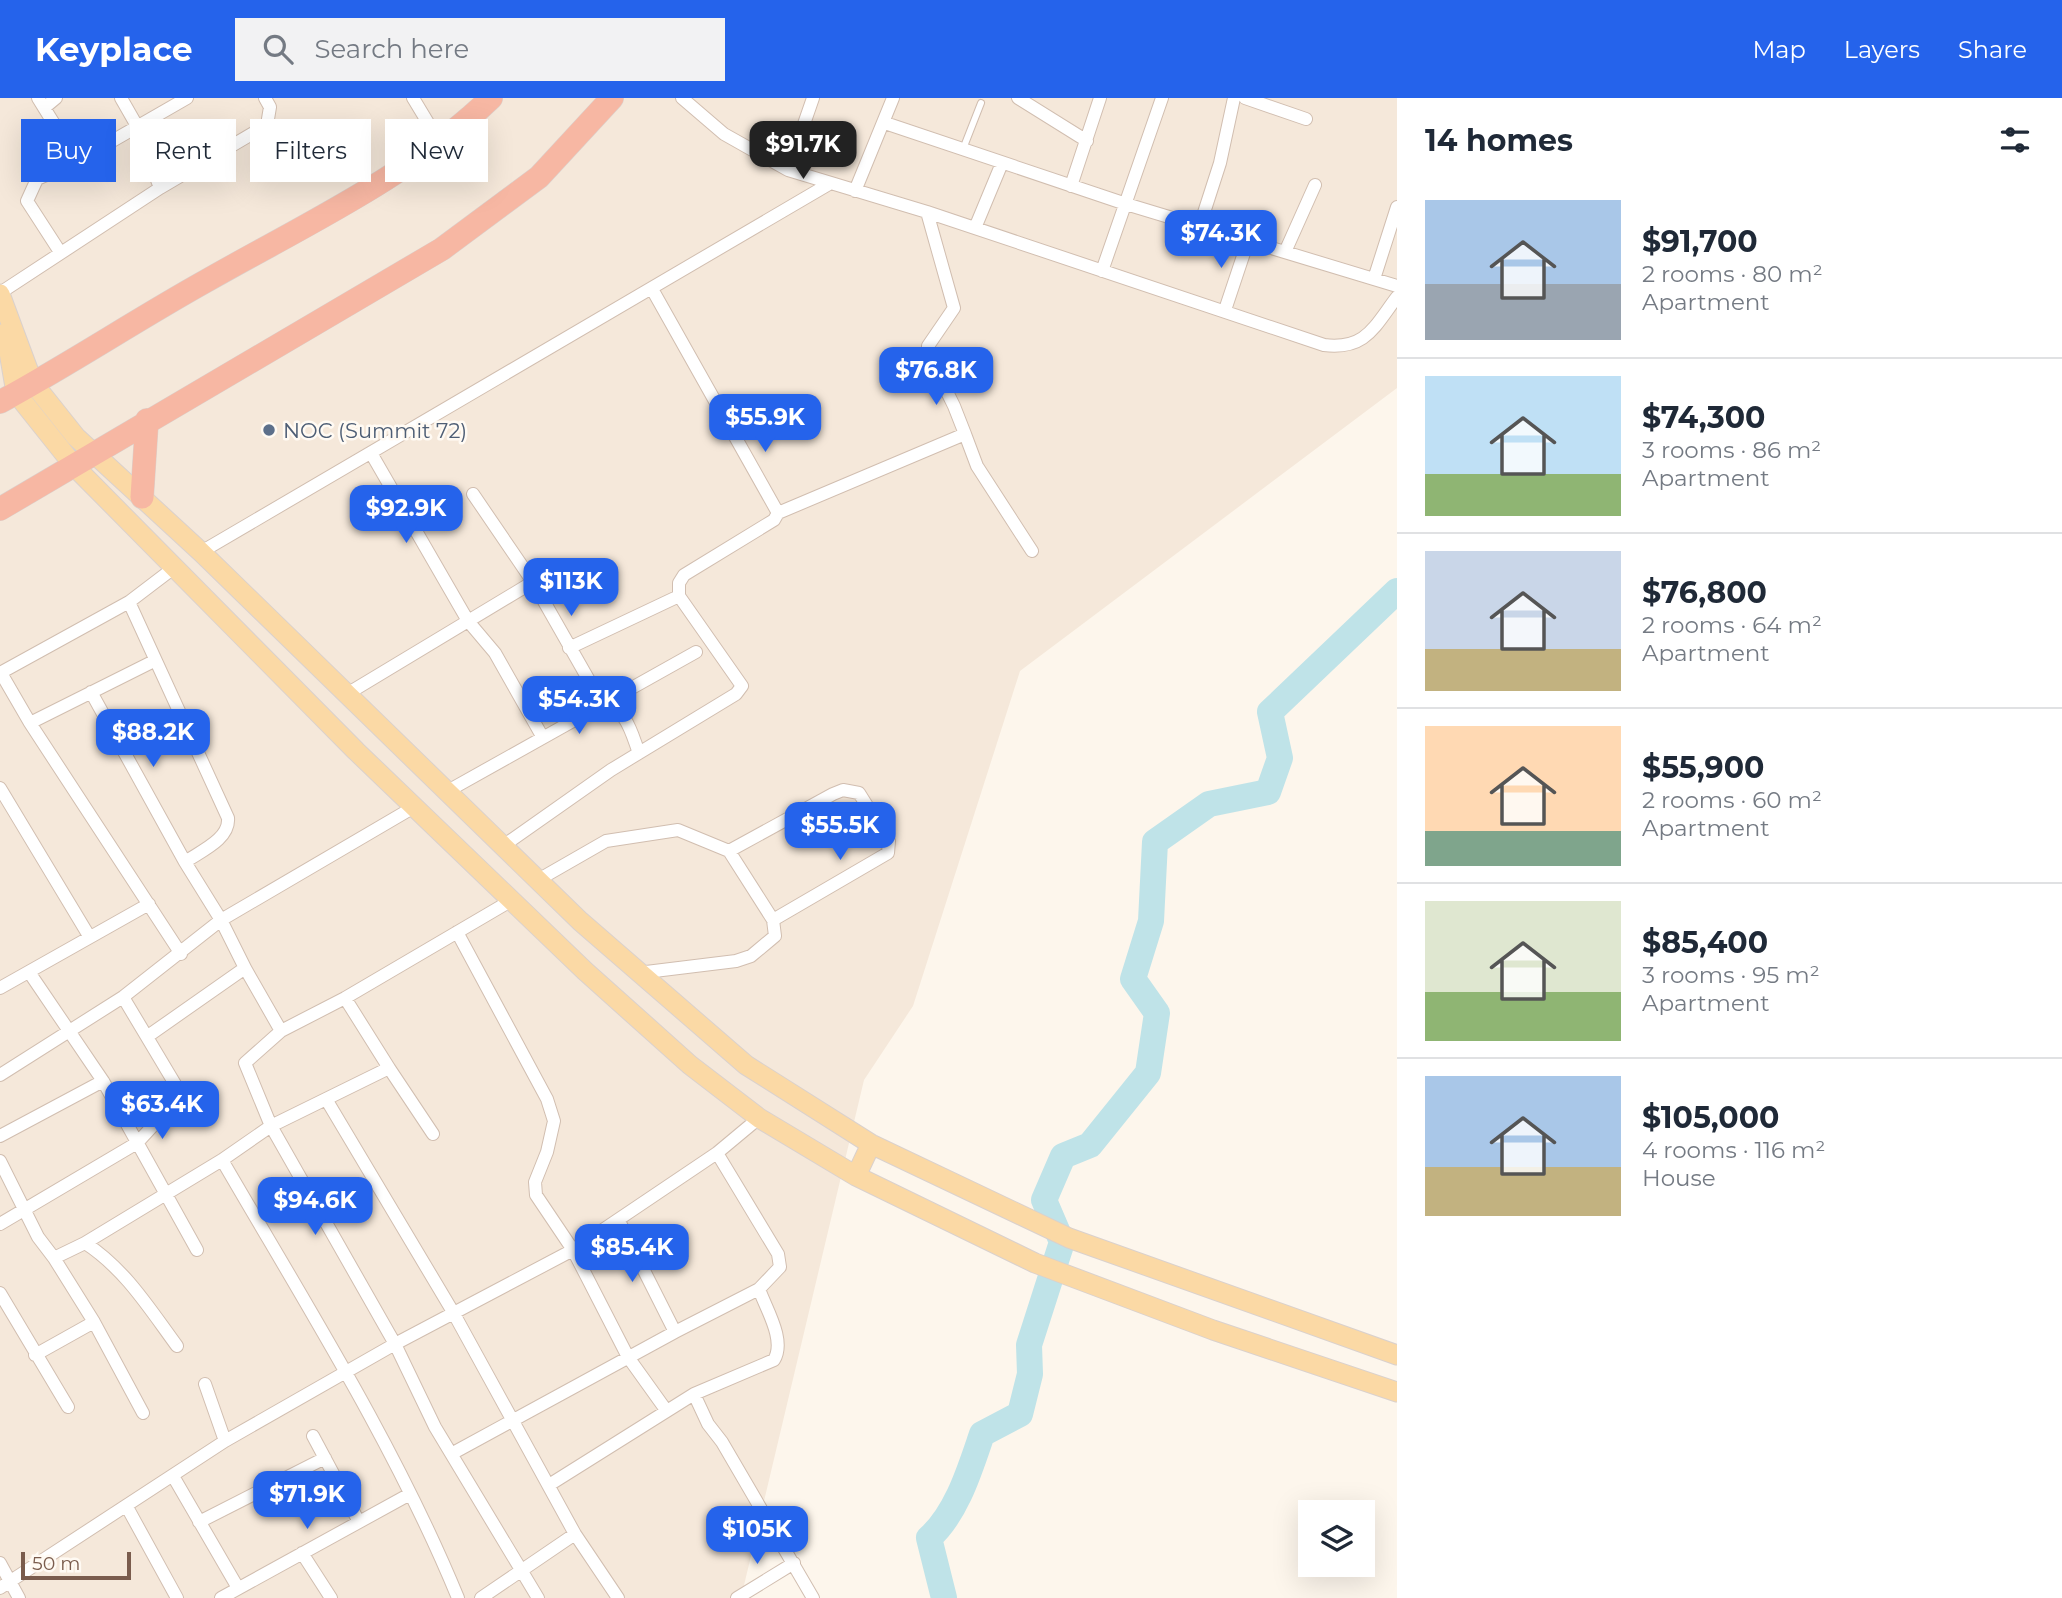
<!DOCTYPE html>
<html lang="en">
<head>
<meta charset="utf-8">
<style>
  :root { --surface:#fff; --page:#f2f2f3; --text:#1f2937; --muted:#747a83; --line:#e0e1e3; --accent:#2563eb }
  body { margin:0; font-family:Montserrat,sans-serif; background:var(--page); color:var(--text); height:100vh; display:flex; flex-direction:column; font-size:26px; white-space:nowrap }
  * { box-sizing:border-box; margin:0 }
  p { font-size:23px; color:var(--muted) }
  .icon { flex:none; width:38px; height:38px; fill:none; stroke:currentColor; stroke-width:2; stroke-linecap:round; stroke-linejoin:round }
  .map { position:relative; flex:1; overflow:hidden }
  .drawer { display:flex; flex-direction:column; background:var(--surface); width:665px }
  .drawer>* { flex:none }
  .banner { position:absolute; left:21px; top:21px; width:665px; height:63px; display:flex; gap:14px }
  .controls { position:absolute; left:1298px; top:1402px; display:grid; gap:14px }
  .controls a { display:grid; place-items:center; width:77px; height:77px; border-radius:0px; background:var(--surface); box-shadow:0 7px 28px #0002; font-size:35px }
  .scale { position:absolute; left:21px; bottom:18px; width:110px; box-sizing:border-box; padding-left:7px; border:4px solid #7a5c4d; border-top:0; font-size:19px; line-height:24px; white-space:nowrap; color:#7a5c4d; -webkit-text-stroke:5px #fffaf3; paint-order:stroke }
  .price { position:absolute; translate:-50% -60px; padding:0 16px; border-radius:14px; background:var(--accent); color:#fff; font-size:23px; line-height:46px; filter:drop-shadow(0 2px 4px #0008) }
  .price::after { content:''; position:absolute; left:50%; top:42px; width:21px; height:16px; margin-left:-10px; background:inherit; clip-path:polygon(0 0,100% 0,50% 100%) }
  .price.selected { background:#222; color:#fff }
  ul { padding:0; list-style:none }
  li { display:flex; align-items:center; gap:21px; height:175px; padding:0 28px }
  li+li { border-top:2px solid var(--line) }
  li span { display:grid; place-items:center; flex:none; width:196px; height:140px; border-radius:0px; color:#555 }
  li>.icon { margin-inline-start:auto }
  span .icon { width:84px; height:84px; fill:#fffc; stroke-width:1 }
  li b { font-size:30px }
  h2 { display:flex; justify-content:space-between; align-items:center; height:84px; padding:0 28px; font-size:30px }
  .tag { padding:0 24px; border-radius:0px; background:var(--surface); box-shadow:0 7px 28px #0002; font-size:24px; line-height:63px }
  .tag.selected { background:var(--accent); color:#fff }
  header { display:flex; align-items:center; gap:42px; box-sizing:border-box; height:98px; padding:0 35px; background:var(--accent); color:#fff }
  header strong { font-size:33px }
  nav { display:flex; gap:38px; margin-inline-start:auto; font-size:24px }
  .search { width:490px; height:63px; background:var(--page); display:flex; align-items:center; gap:18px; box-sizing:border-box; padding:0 24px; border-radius:0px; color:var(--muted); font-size:26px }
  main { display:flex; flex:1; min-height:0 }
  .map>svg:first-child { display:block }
  .residential { fill:#f5e8da }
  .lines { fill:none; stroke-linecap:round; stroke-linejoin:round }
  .river { stroke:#bfe3e8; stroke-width:26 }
  .lane-casing { stroke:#d1beb0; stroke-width:8 }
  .street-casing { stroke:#d1beb0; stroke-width:14 }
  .primary-casing { stroke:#dad1cd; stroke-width:21 }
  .highway-casing { stroke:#dad1cd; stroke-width:24 }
  .lane { stroke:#fff; stroke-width:6 }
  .street { stroke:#fff; stroke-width:12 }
  .primary { stroke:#fbd9a5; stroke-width:19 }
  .highway { stroke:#f7b7a3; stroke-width:23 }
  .service-dot { fill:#5c6f8a; stroke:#fffaf3; stroke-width:2.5 }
  .labels { text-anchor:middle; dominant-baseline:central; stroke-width:5; stroke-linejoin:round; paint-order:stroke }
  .service-label { font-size:21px; fill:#4e5e75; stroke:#fffaf3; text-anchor:start }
</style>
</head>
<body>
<header>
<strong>Keyplace</strong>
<div class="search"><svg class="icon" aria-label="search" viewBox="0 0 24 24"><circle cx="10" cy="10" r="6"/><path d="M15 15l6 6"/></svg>Search here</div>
<nav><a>Map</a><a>Layers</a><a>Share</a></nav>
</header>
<main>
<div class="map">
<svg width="1397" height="1500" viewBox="0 0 1397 1500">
  <rect width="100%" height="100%" fill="#fdf6ec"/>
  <path class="residential" d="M0 0H1397V290L1020 573 913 908 864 982 741 1500H0Z"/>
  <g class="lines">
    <path class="river" d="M944 1500 929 1440C957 1415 970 1371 982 1336L1020 1316 1030 1276 1029 1247 1062 1144 1044 1102 1063 1058 1090 1047 1148 975 1157 915 1133 881 1151 823 1155 744 1209 706 1268 694 1280 660 1270 614 1397 493"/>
    <g class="lane-casing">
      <path id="lane" d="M963 51 981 5"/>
    </g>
    <g class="street-casing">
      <path id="street" d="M38 0 56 29 74 65
        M121 0 137 28 160 90
        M413 0 439 43
        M682 0 724 36 788 72 927 114 1324 247C1366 252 1374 229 1397 199
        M1018 0 1087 43
        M1245 0 1306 21
        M44 10 56 0
        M885 25 1126 106 1397 188
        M788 72 813 0
        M1071 88 1100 0
        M855 93 893 0
        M1200 127 1220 65 1234 0
        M975 130 1002 65
        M60 154 27 103 37 81 74 65 187 0
        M1285 154 1315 87
        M1102 173 1162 0
        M1374 181 1397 109
        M0 195 160 90 267 27 270 9 265 0
        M1225 212 1248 143
        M965 336 977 368 1032 453
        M371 355 468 523 495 555 542 638
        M473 396 533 484 603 607C627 611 631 634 639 655
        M778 415 965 336 954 308 928 255V248L954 210 927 114
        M201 454 829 86
        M569 550 679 498
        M0 575 129 504 175 469
        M1 575 30 625 181 856
        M91 594 185 764
        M347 596 533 484
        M30 625 154 563
        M0 690 89 838
        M446 694 696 554
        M503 748 611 672 736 596 742 588 679 498V485L684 477 774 422 778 415 652 191
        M729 753 833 696 843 692 859 695 889 743 888 755 773 822
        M538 782 606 743 678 732 729 753 773 822 775 838 751 858 736 863 638 875
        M457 834 547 1001 554 1023 547 1054 535 1084 536 1097 573 1152 628 1259 666 1312
        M245 870 281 933 345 900 512 802
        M29 874 103 983 197 1152
        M0 890 149 806
        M281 933 245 965 271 1028 395 1246 435 1329 538 1500
        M148 938 245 870 221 822 414 709
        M389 970 433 1036
        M0 977 123 899 221 822 185 764C201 753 230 741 228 720L129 504
        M326 1001 453 1214 575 1436 618 1500
        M0 1038 103 983
        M222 1062C305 1205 395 1347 458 1500
        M0 1063 38 1139 54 1160 85 1145C125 1171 149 1210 177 1248
        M619 1123 675 1234
        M0 1126 137 1045 160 1020 179 1008 181 1002 178 991 123 899
        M85 1145 222 1062 271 1028 389 970 345 900
        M759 1191C766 1211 786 1242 774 1262L694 1296 708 1326 722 1344 813 1500
        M0 1195 68 1309
        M94 1224 143 1315
        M35 1257 94 1224 54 1160
        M205 1286 225 1343
        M313 1338 359 1424
        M453 1355 675 1234 759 1191 780 1169 778 1156 717 1055
        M173 1378 238 1490
        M549 1387 694 1296
        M127 1409 177 1500
        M199 1424 325 1360
        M302 1455 331 1500
        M0 1465 19 1500
        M0 1490 225 1343 395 1246 573 1152 717 1055 759 1020
        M221 1500 410 1396
        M481 1500 575 1436
        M737 1500 794 1465"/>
    </g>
    <g class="primary-casing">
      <path id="primary" d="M0 196 33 285 76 339 201 454 580 823 746 967 871 1046 1069 1140 1397 1257
        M0 236 9 254 16 295 75 369 356 653 585 873 690 967 759 1020 856 1078 1035 1165 1213 1232 1397 1294
        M856 1078 871 1046"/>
    </g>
    <g class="highway-casing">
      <path id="highway" d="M0 304C70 266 136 222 206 183 304 127 409 79 491 0
        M142 399 147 322
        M0 411 442 151 539 79 612 0"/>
    </g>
    <use href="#lane" class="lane"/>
    <use href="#street" class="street"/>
    <use href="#primary" class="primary"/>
    <use href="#highway" class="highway"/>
  </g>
  <circle class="service-dot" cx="269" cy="332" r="7"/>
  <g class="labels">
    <g class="service-label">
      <text x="283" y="332">NOC (Summit 72)</text>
    </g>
  </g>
</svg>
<div class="controls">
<a><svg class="icon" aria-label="layers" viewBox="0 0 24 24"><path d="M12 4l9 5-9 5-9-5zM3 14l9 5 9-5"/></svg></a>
</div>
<div class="scale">50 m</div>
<b class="price selected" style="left:803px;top:83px">$91.7K</b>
<b class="price" style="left:1221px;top:172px">$74.3K</b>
<b class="price" style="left:936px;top:309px">$76.8K</b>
<b class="price" style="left:765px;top:356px">$55.9K</b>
<b class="price" style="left:406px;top:447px">$92.9K</b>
<b class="price" style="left:571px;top:520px">$113K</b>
<b class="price" style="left:579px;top:638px">$54.3K</b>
<b class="price" style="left:153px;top:671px">$88.2K</b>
<b class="price" style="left:840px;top:764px">$55.5K</b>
<b class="price" style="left:162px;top:1043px">$63.4K</b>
<b class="price" style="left:315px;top:1139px">$94.6K</b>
<b class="price" style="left:632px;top:1186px">$85.4K</b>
<b class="price" style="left:307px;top:1433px">$71.9K</b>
<b class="price" style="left:757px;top:1468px">$105K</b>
<div class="banner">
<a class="tag selected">Buy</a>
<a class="tag">Rent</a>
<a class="tag">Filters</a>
<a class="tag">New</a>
</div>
</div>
<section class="drawer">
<h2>14 homes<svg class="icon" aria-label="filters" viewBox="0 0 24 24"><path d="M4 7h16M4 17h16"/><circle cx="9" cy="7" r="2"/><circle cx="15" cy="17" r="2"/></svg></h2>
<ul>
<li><span style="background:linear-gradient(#a9c7e8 60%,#9aa5b1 0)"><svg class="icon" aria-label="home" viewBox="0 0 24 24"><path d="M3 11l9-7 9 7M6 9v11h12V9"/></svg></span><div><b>$91,700</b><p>2 rooms · 80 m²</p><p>Apartment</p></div></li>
<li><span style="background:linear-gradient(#bfe0f5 70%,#8fb573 0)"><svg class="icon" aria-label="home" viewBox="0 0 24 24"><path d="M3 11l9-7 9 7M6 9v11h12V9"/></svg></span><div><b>$74,300</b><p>3 rooms · 86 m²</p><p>Apartment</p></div></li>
<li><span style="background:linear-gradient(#c9d6e8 70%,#c2b280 0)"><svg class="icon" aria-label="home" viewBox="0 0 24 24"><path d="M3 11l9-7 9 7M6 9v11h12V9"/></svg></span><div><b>$76,800</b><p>2 rooms · 64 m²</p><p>Apartment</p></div></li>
<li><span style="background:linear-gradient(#ffd9b3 75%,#7fa58c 0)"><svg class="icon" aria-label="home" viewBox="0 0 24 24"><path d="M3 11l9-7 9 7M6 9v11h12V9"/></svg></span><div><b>$55,900</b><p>2 rooms · 60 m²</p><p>Apartment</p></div></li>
<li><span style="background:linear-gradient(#dfe7d0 65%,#8fb573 0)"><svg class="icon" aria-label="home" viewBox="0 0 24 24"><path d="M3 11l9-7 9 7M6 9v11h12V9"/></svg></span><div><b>$85,400</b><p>3 rooms · 95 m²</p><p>Apartment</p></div></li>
<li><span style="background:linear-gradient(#a9c7e8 65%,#c2b280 0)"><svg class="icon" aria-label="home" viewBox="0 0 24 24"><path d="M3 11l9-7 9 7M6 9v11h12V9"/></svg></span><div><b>$105,000</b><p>4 rooms · 116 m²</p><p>House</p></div></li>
</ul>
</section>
</main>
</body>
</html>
